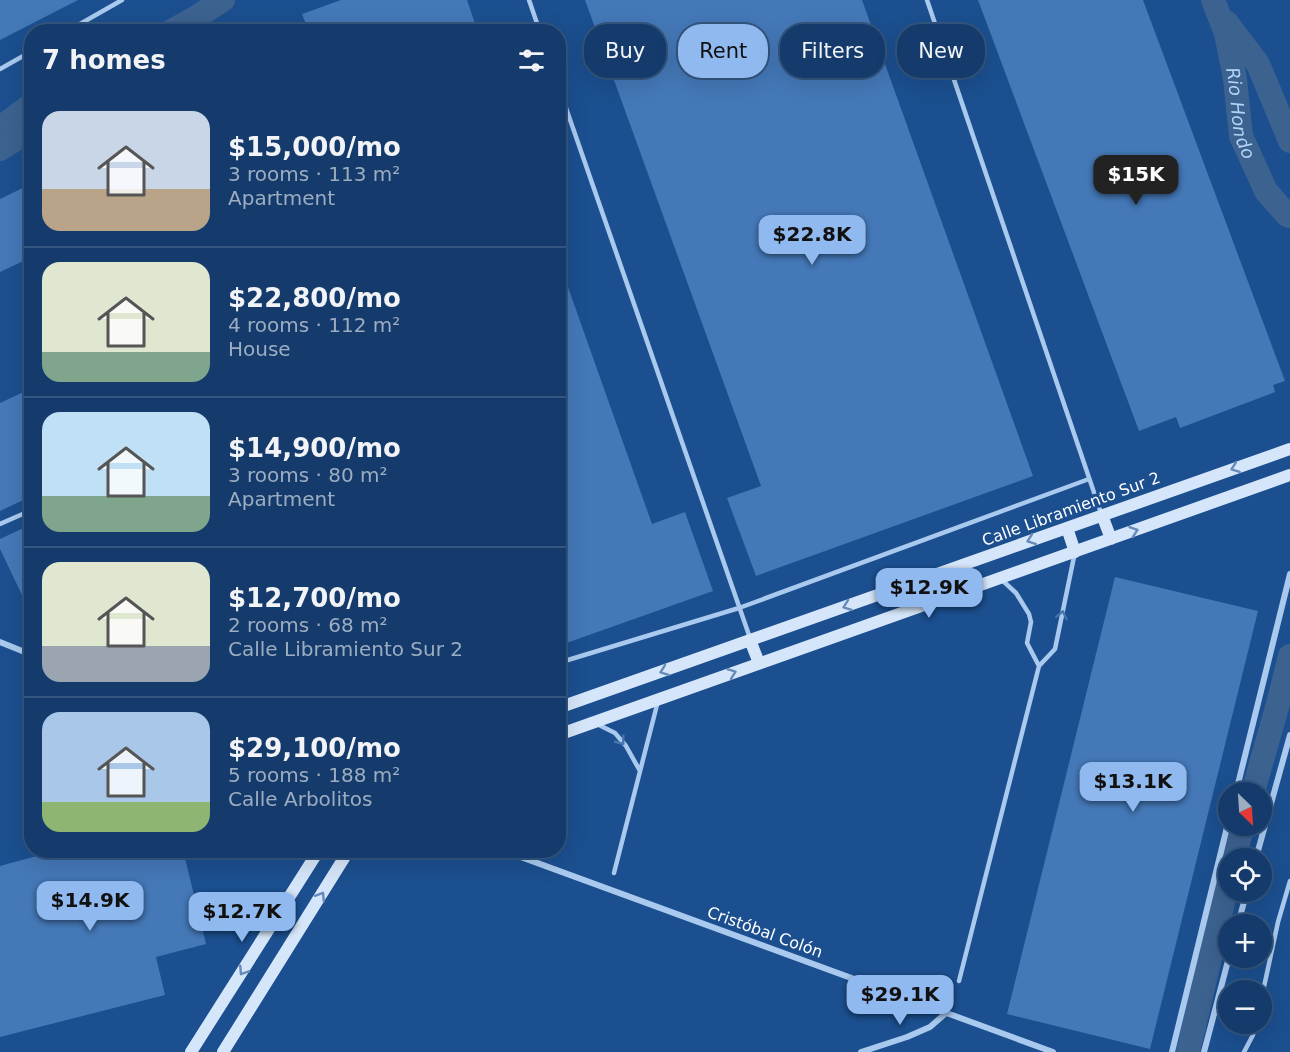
<!DOCTYPE html>
<html lang="en">
<head>
<meta charset="utf-8">
<style>
  :root { --surface:#143b6b; --page:#1d4271; --text:#f1f3f6; --muted:#9dadc1; --line:#33557e; --accent:#90b9f0 }
  body { margin:0; font-family:"DejaVu Sans",sans-serif; background:var(--page); color:var(--text); height:100vh; display:flex; flex-direction:column; font-size:22px; white-space:nowrap }
  * { box-sizing:border-box; margin:0 }
  p { font-size:20px; color:var(--muted) }
  .icon { flex:none; width:33px; height:33px; fill:none; stroke:currentColor; stroke-width:2; stroke-linecap:round; stroke-linejoin:round }
  .map { position:relative; flex:1; overflow:hidden }
  .details { position:absolute; left:24px; top:24px; width:542px; height:834px; display:flex; flex-direction:column; background:var(--surface); border-radius:24px; box-shadow:0 6px 24px #0002,0 0 0 2px var(--line) }
  .details>* { flex:none }
  .banner { position:absolute; left:584px; top:24px; width:570px; height:54px; display:flex; gap:12px }
  .needle { width:39px; rotate:155deg }
  .buttons { position:absolute; left:1218px; top:782px; display:grid; gap:12px }
  .buttons a { display:grid; place-items:center; width:54px; height:54px; border-radius:50%; background:var(--surface); box-shadow:0 6px 24px #0002,0 0 0 2px var(--line); font-size:30px }
  .price { position:absolute; translate:-50% -51px; padding:0 14px; border-radius:12px; background:var(--accent); color:#111; font-size:20px; line-height:39px; filter:drop-shadow(0 2px 3px #0008) }
  .price::after { content:''; position:absolute; left:50%; top:36px; width:18px; height:14px; margin-left:-9px; background:inherit; clip-path:polygon(0 0,100% 0,50% 100%) }
  .price.active { background:#222; color:#fff }
  ul { padding:0; list-style:none }
  li { display:flex; align-items:center; gap:18px; height:150px; padding:0 18px }
  li+li { border-top:2px solid var(--line) }
  li span { display:grid; place-items:center; flex:none; width:168px; height:120px; border-radius:18px; color:#555 }
  li>.icon { margin-inline-start:auto }
  span .icon { width:72px; height:72px; fill:#fffc; stroke-width:1 }
  li b { font-size:26px }
  h2 { display:flex; justify-content:space-between; align-items:center; height:72px; padding:0 18px; font-size:26px }
  .tag { padding:0 21px; border-radius:24px; background:var(--surface); box-shadow:0 6px 24px #0002,0 0 0 2px var(--line); font-size:21px; line-height:54px }
  .tag.active { background:var(--accent); color:#111 }
  .map>svg:first-child { display:block }
  .lines { fill:none; stroke-linecap:round; stroke-linejoin:round }
  .river { stroke:#3c6290; stroke-width:24 }
  .building { fill:#4478b7 }
  .lane { stroke:#a9c9ee; stroke-width:4.5 }
  .street { stroke:#a9c9ee; stroke-width:6 }
  .secondary { stroke:#d6e6fa; stroke-width:12 }
  .oneway { stroke:#668bba }
  .oneway2 { stroke:#4674ac }
  .labels { text-anchor:middle; dominant-baseline:central; stroke-width:6; stroke-linejoin:round; paint-order:stroke }
  .street-label { font-size:16px; fill:#fff; stroke:#1b4f8f }
  .water-label { font-size:18px; font-style:italic; fill:#b5d3f5; stroke:#1b4f8f }
</style>
</head>
<body>
<div class="map">
<svg width="1290" height="1052" viewBox="0 0 1290 1052">
  <rect width="100%" height="100%" fill="#1b4f8f"/>
  <g class="lines">
    <g class="river">
      <path id="s1" d="M1213 0 1226 33 1235 79 1241 136 1266 191 1287 215 1290 216"/>
      <path d="M1227 23 1258 64 1290 141"/>
      <path d="M170 32 195 18 223 0"/>
      <path d="M0 128 32 104"/>
      <path d="M0 149 32 129"/>
      <path d="M1253 792 1279 700 1290 656"/>
      <path d="M1234 858 1243 825"/>
      <path d="M1188 1052 1228 881"/>
    </g>
  </g>
  <path class="building" d="M0 0H78L0 40Z
    M341 0H467L478 32H309L302 14Z
    M585 0H862L1033 476 756 576 727 498 761 486Z
    M978 0H1143L1285 381 1273 385 1275 392 1180 428 1176 417 1139 431Z
    M29 185 32 190V257L0 272V199Z
    M558 259 652 524 685 512 713 591 558 646Z
    M32 388V496L0 511V403Z
    M32 524V616L0 549V539Z
    M1115 577 1258 611 1150 1049 1007 1014Z
    M59 850H183L206 944 156 957 165 995 0 1037V866Z"/>
  <g class="lines">
    <path class="lane" d="M529 0 540 32
      M927 0 1101 513
      M66 32 122 0
      M0 69 32 51
      M558 85 750 638
      M0 524 32 510
      M1002 580 1016 593 1029 614 1031 622 1027 643 1039 666
      M558 663 739 608 1089 479
      M597 724 615 733 626 746 640 771
      M614 873 658 701
      M959 981 1039 666 1055 649 1075 552
      M1262 996 1278 922 1290 881
      M1244 1052 1253 1035 1255 1023"/>
    <path class="street" d="M0 642 32 655
      M1236 792 1290 574
      M502 850 1053 1052
      M1256 858 1290 735
      M1238 924 1247 891
      M861 1052 907 1037 930 1027 946 1013
      M1172 1052 1228 823
      M1204 1052 1229 957"/>
    <path class="secondary" d="M1102 515 1111 539
      M1067 528 1075 552
      M750 640 759 663
      M558 708 1290 449
      M558 735 1290 475
      M191 1052 319 850
      M223 1052 349 850"/>
  </g>
  <defs><path id="oneway-chevron" d="M-2-3.5L2.5 0L-2 3.5" fill="none" stroke-width="1.6" stroke-linecap="round" stroke-linejoin="round" transform="scale(1.5)"/></defs>
  <g class="oneway">
    <use href="#oneway-chevron" transform="translate(1235 468) rotate(160)"/>
    <use href="#oneway-chevron" transform="translate(1134 531) rotate(-19)"/>
    <use href="#oneway-chevron" transform="translate(1031 540) rotate(160)"/>
    <use href="#oneway-chevron" transform="translate(847 606) rotate(160)"/>
    <use href="#oneway-chevron" transform="translate(664 671) rotate(160)"/>
    <use href="#oneway-chevron" transform="translate(732 673) rotate(-20)"/>
    <use href="#oneway-chevron" transform="translate(321 896) rotate(-58)"/>
    <use href="#oneway-chevron" transform="translate(243 971) rotate(123)"/>
  </g>
  <g class="oneway2">
    <use href="#oneway-chevron" transform="translate(1062 615) rotate(-78)"/>
    <use href="#oneway-chevron" transform="translate(621 741) rotate(53)"/>
  </g>
  <g class="labels">
    <g class="street-label">
      <text transform="translate(1071 509) rotate(-20)">Calle Libramiento Sur 2</text>
      <text transform="translate(765 932) rotate(20)">Cristóbal Colón</text>
    </g>
    <g class="water-label">
      <text stroke="none"><textPath href="#s1" startOffset="117">Rio Hondo</textPath></text>
    </g>
  </g>
</svg>
<div class="buttons">
<a><svg class="needle" viewBox="-14 -14 28 28"><path d="M0-13l5 13h-10z" fill="#e53935"/><path d="M0 13l5-13h-10z" fill="#9dadc1"/></svg></a>
<a><svg class="icon" aria-label="locate" viewBox="0 0 24 24"><circle cx="12" cy="12" r="6"/><path d="M12 2v4M12 18v4M2 12h4M18 12h4"/></svg></a>
<a>+</a>
<a>−</a>
</div>
<b class="price active" style="left:1136px;top:206px">$15K</b>
<b class="price" style="left:812px;top:266px">$22.8K</b>
<b class="price" style="left:929px;top:619px">$12.9K</b>
<b class="price" style="left:1133px;top:813px">$13.1K</b>
<b class="price" style="left:90px;top:932px">$14.9K</b>
<b class="price" style="left:242px;top:943px">$12.7K</b>
<b class="price" style="left:900px;top:1026px">$29.1K</b>
<div class="banner">
<a class="tag">Buy</a>
<a class="tag active">Rent</a>
<a class="tag">Filters</a>
<a class="tag">New</a>
</div>
<section class="details">
<h2>7 homes<svg class="icon" aria-label="filters" viewBox="0 0 24 24"><path d="M4 7h16M4 17h16"/><circle cx="9" cy="7" r="2"/><circle cx="15" cy="17" r="2"/></svg></h2>
<ul>
<li><span style="background:linear-gradient(#c9d6e8 65%,#b9a48a 0)"><svg class="icon" aria-label="home" viewBox="0 0 24 24"><path d="M3 11l9-7 9 7M6 9v11h12V9"/></svg></span><div><b>$15,000/mo</b><p>3 rooms · 113 m²</p><p>Apartment</p></div></li>
<li><span style="background:linear-gradient(#dfe7d0 75%,#7fa58c 0)"><svg class="icon" aria-label="home" viewBox="0 0 24 24"><path d="M3 11l9-7 9 7M6 9v11h12V9"/></svg></span><div><b>$22,800/mo</b><p>4 rooms · 112 m²</p><p>House</p></div></li>
<li><span style="background:linear-gradient(#bfe0f5 70%,#7fa58c 0)"><svg class="icon" aria-label="home" viewBox="0 0 24 24"><path d="M3 11l9-7 9 7M6 9v11h12V9"/></svg></span><div><b>$14,900/mo</b><p>3 rooms · 80 m²</p><p>Apartment</p></div></li>
<li><span style="background:linear-gradient(#dfe7d0 70%,#9aa5b1 0)"><svg class="icon" aria-label="home" viewBox="0 0 24 24"><path d="M3 11l9-7 9 7M6 9v11h12V9"/></svg></span><div><b>$12,700/mo</b><p>2 rooms · 68 m²</p><p>Calle Libramiento Sur 2</p></div></li>
<li><span style="background:linear-gradient(#a9c7e8 75%,#8fb573 0)"><svg class="icon" aria-label="home" viewBox="0 0 24 24"><path d="M3 11l9-7 9 7M6 9v11h12V9"/></svg></span><div><b>$29,100/mo</b><p>5 rooms · 188 m²</p><p>Calle Arbolitos</p></div></li>
</ul>
</section>
</div>
</body>
</html>
